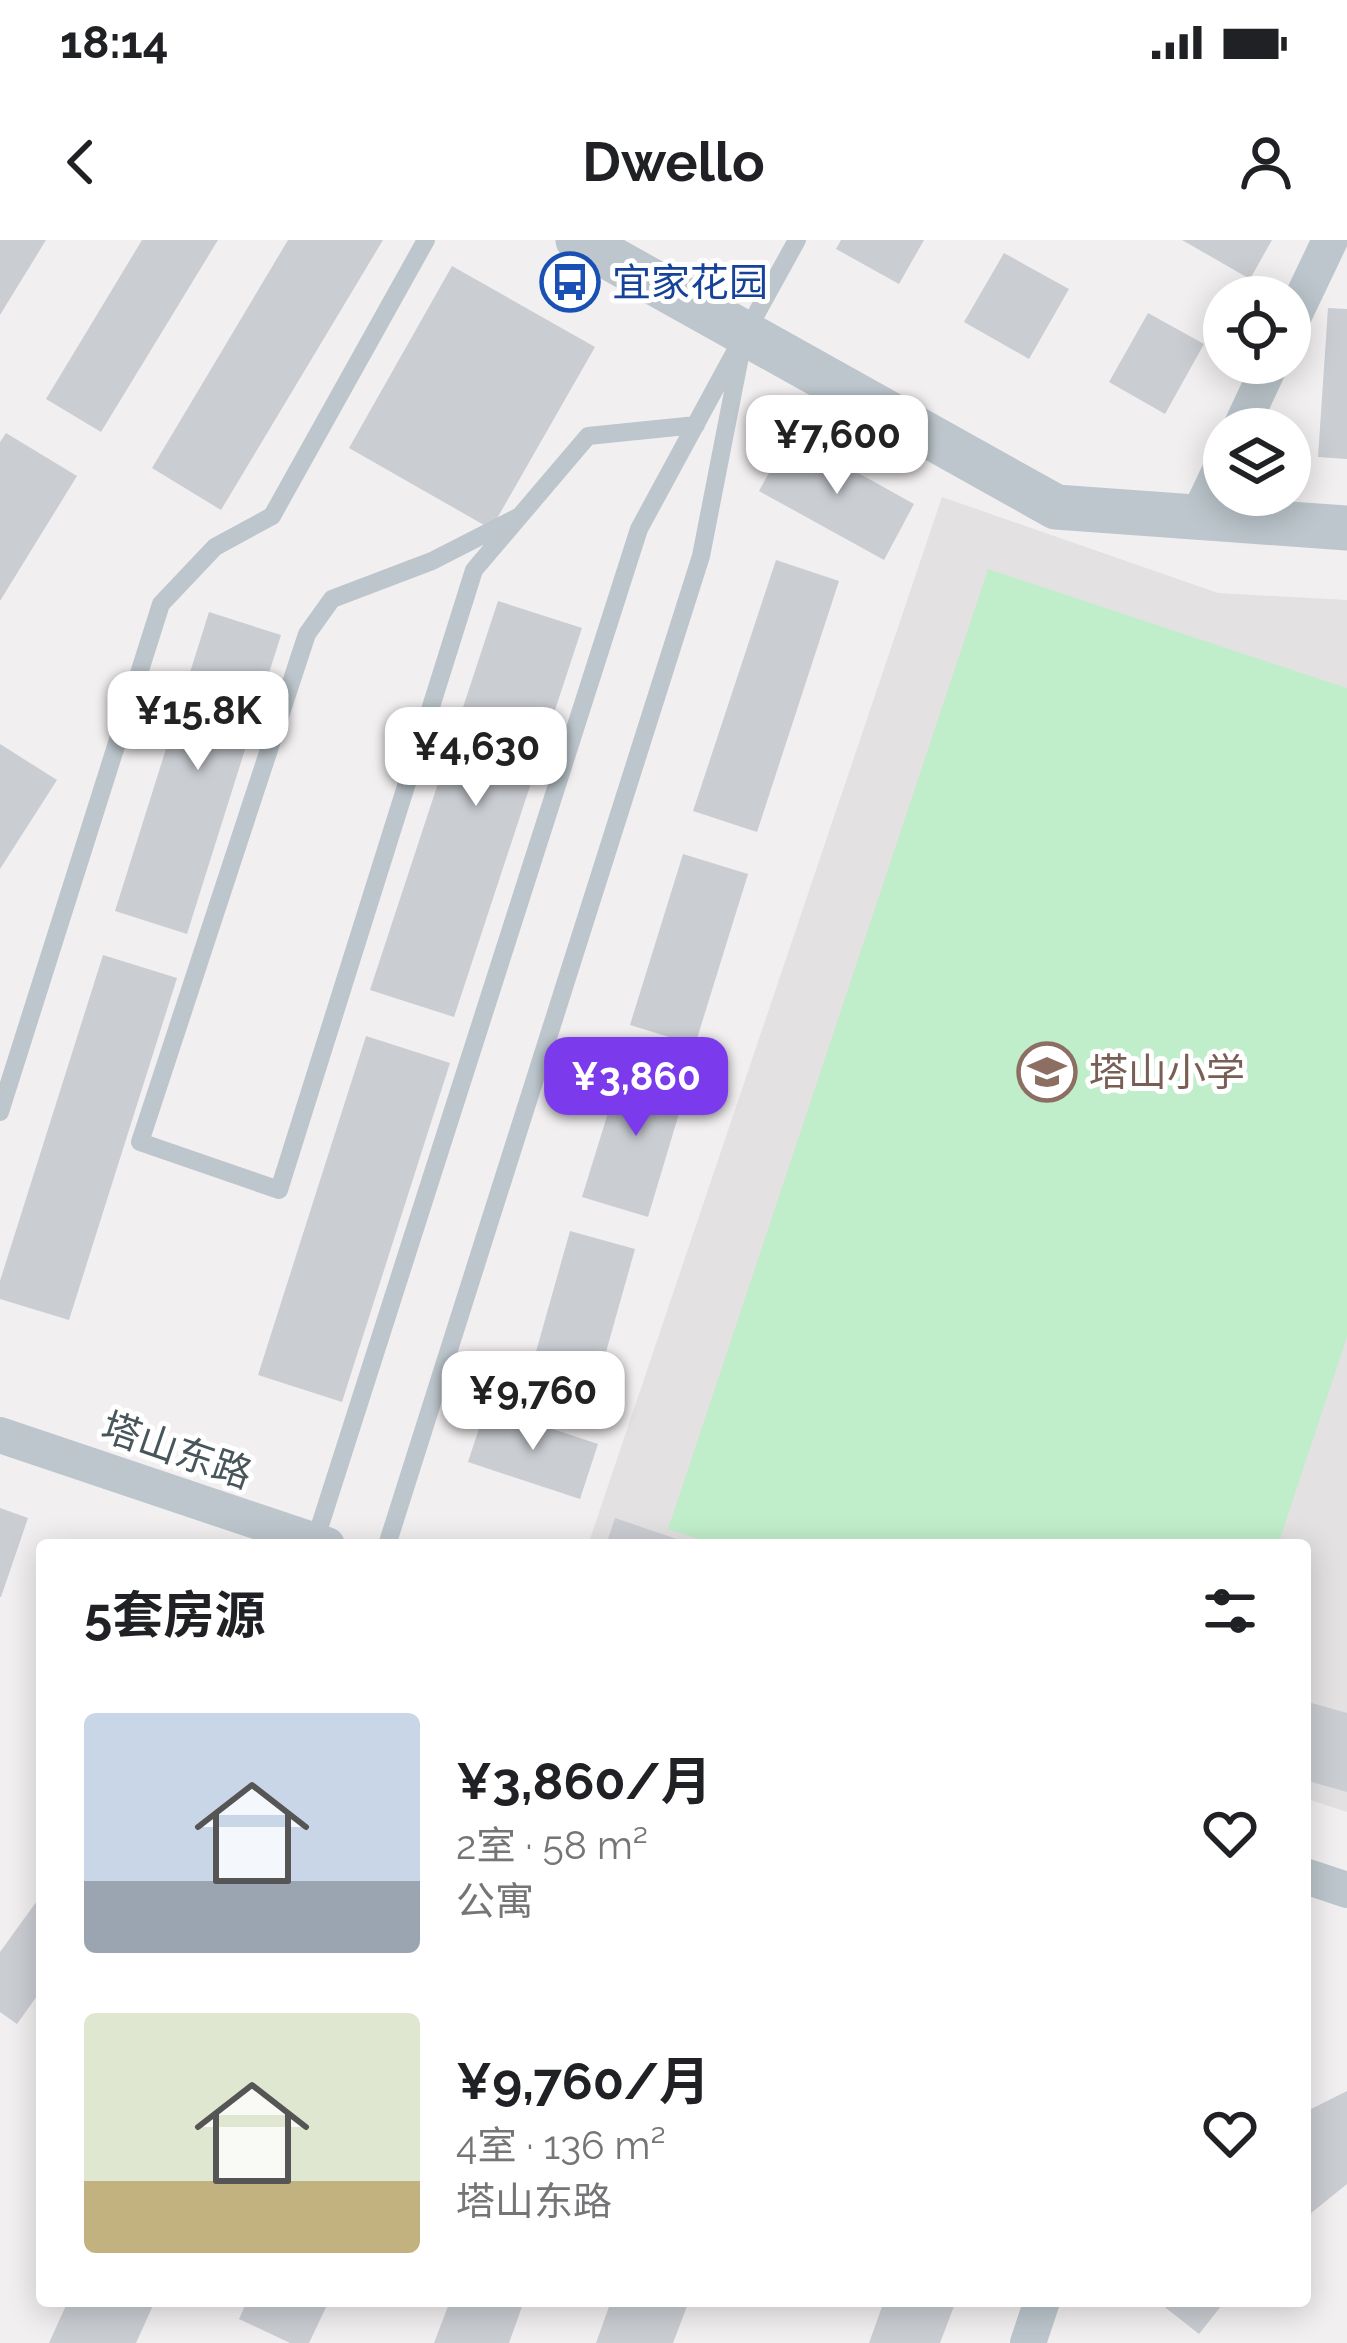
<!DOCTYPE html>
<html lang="zh">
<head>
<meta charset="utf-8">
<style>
  :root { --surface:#fff; --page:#f6f6f6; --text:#202124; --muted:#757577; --accent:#7c3aed }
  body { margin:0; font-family:Raleway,"Noto Sans SC",sans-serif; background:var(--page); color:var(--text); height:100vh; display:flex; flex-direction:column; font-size:45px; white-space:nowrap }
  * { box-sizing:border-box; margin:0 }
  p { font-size:39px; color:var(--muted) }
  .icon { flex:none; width:66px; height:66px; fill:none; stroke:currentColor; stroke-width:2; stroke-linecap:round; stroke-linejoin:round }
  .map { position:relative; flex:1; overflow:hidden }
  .side { position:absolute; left:36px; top:1299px; width:1275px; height:768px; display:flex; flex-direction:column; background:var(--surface); border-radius:12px; box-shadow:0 6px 30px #0003 }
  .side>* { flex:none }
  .tools { position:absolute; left:1203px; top:36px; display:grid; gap:24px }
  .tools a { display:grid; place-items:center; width:108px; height:108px; border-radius:50%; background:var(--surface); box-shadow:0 6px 30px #0003; font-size:60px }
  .price { position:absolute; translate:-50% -102px; padding:0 27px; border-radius:24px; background:#fff; color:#222; font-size:39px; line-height:78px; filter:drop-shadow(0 3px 6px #0008) }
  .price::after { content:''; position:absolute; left:50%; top:72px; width:36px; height:27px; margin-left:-18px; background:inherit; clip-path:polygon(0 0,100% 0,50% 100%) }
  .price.active { background:var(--accent); color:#fff }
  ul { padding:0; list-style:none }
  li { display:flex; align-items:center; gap:36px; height:300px; padding:0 48px }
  li span { display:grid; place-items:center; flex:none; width:336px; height:240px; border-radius:12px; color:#555 }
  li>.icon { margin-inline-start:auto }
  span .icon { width:144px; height:144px; fill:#fffc; stroke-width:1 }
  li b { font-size:51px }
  h2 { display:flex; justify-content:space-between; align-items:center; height:144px; padding:0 48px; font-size:51px }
  .status { display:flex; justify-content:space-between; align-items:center; height:84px; padding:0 60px; background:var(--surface); direction:ltr }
  .status svg { height:33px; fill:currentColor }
  header { display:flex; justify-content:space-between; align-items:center; height:156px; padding:0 48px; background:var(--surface); font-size:54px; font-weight:700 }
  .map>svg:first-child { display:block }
  .education { fill:#e3e1e1 }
  .green { fill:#c0eecb }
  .building { fill:#cacdd2 }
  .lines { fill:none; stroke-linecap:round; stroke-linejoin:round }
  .service { stroke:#bcc6cc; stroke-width:18 }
  .minor { stroke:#bcc6cc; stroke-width:36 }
  .tertiary { stroke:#bcc6cc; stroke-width:45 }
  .labels { text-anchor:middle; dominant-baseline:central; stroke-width:10; stroke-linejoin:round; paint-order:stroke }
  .transit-label { font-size:39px; fill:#164399; stroke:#fff; text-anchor:start }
  .education-label { font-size:39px; fill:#785e54; stroke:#fff; text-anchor:start }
  .street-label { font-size:39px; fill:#48565c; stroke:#fff }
</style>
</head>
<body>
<div class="status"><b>18:14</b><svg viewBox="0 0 49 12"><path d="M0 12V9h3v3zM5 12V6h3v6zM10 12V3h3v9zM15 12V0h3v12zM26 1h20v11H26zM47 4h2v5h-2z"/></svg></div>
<header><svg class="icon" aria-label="back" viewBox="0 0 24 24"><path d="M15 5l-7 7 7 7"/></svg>Dwello<svg class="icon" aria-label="person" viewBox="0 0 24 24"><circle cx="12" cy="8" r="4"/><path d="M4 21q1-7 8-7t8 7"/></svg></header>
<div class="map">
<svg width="1347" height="2103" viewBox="0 0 1347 2103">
  <rect width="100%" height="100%" fill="#f2eff0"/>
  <path class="education" d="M942 257 1218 353 1347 360V1572L1305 1558V1305H588Z"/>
  <path class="green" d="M988 329 1347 448V1097L1278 1305H717L668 1289Z"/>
  <path class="building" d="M0 0H46L0 75Z
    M142 0H218L101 192 46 159Z
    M288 0H383L221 270 152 228Z
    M841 0H924L899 44 836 9Z
    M1182 0H1272L1250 39Z
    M1004 13 1069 49 1029 119 964 82Z
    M452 26 595 107 491 289 349 208Z
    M1328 68 1347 69V219L1318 217Z
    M1148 73 1204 104 1165 174 1109 142Z
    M6 193 77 236 0 361V202Z
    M790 195 914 264 884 320 759 251Z
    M776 320 839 341 757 592 693 571Z
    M498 361 582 388 454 777 370 750Z
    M209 372 281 395 187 694 115 671Z
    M0 504 57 540 0 629Z
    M683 614 748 634 695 805 630 785Z
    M103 715 177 738 69 1080 0 1059V1041Z
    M366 796 450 823 342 1162 258 1135Z
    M624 821 689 840 648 977 582 957Z
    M570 991 635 1009 597 1144 532 1126Z
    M486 1167 598 1204 580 1259 468 1222Z
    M0 1268 28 1278 1 1357H0Z
    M615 1278 691 1304V1305H606Z
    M1308 1462 1347 1473V1552L1305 1540Z
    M42 1654V1749L17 1784 0 1772V1712Z
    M1347 1851V1944L1305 1978V1872Z
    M68 2061H155L136 2103H49Z
    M247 2061H329L309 2103H290L239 2079Z
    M450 2061H524L509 2103H434Z
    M611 2061H689L673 2103H596Z
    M884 2061H956L940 2103H869Z
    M1157 2061H1225L1199 2094Z"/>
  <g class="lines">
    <path class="service" d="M520 276 432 321 332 359 307 394 140 902 279 950 474 330 588 196 696 185
      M0 872 161 364 215 307 272 276 426 0
      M315 1301 639 289 736 110
      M387 1305 701 316 744 96 797 0"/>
    <path class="minor" d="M1290 84 1330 0
      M1240 189 1271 123
      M1198 277 1224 222
      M0 1195 327 1305
      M1305 1636 1347 1650
      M1028 2103 1042 2061"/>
    <path class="tertiary" d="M578 0 1056 267 1347 288"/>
  </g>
  <defs>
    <g id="bus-ring" transform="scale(3)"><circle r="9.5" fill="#fff" stroke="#1a4fb4" stroke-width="1.5"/><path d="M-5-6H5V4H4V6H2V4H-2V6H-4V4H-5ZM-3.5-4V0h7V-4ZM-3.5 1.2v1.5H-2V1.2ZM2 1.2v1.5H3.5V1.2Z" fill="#1a4fb4"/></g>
    <g id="school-ring" transform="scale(3)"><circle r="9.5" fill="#fff" stroke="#8d6e63" stroke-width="1.5"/><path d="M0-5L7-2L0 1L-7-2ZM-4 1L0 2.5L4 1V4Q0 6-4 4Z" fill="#8d6e63"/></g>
  </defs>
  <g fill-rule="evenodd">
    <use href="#bus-ring" x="570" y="42"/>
    <use href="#school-ring" x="1047" y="832"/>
  </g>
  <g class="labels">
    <g class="transit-label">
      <text x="612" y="42">宜家花园</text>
    </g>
    <g class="education-label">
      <text x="1089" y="832">塔山小学</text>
    </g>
    <g class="street-label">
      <text transform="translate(177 1210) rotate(19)">塔山东路</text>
    </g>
  </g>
</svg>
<div class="tools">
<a><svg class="icon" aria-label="locate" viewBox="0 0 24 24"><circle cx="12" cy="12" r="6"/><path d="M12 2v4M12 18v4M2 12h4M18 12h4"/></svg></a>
<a><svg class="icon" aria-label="layers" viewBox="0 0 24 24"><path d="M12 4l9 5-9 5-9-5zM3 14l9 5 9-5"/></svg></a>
</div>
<b class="price" style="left:837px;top:257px">¥7,600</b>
<b class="price" style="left:198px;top:533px">¥15.8K</b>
<b class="price" style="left:476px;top:569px">¥4,630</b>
<b class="price active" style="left:636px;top:899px">¥3,860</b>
<b class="price" style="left:533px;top:1213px">¥9,760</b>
<section class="side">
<h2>5套房源<svg class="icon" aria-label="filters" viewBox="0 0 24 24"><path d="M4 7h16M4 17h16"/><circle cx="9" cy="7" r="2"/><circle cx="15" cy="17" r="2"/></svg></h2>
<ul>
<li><span style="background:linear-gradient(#c9d6e8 70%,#9aa5b1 0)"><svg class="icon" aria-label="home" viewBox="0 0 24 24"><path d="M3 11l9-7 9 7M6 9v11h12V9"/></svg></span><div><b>¥3,860/月</b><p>2室 · 58 m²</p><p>公寓</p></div><svg class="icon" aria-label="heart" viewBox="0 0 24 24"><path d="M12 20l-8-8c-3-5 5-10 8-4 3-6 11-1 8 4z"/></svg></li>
<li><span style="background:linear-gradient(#dfe7d0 70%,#c2b280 0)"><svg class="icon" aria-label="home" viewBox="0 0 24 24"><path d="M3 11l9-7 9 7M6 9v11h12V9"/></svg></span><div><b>¥9,760/月</b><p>4室 · 136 m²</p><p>塔山东路</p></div><svg class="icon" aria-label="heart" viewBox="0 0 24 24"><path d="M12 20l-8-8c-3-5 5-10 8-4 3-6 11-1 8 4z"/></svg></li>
</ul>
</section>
</div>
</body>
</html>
